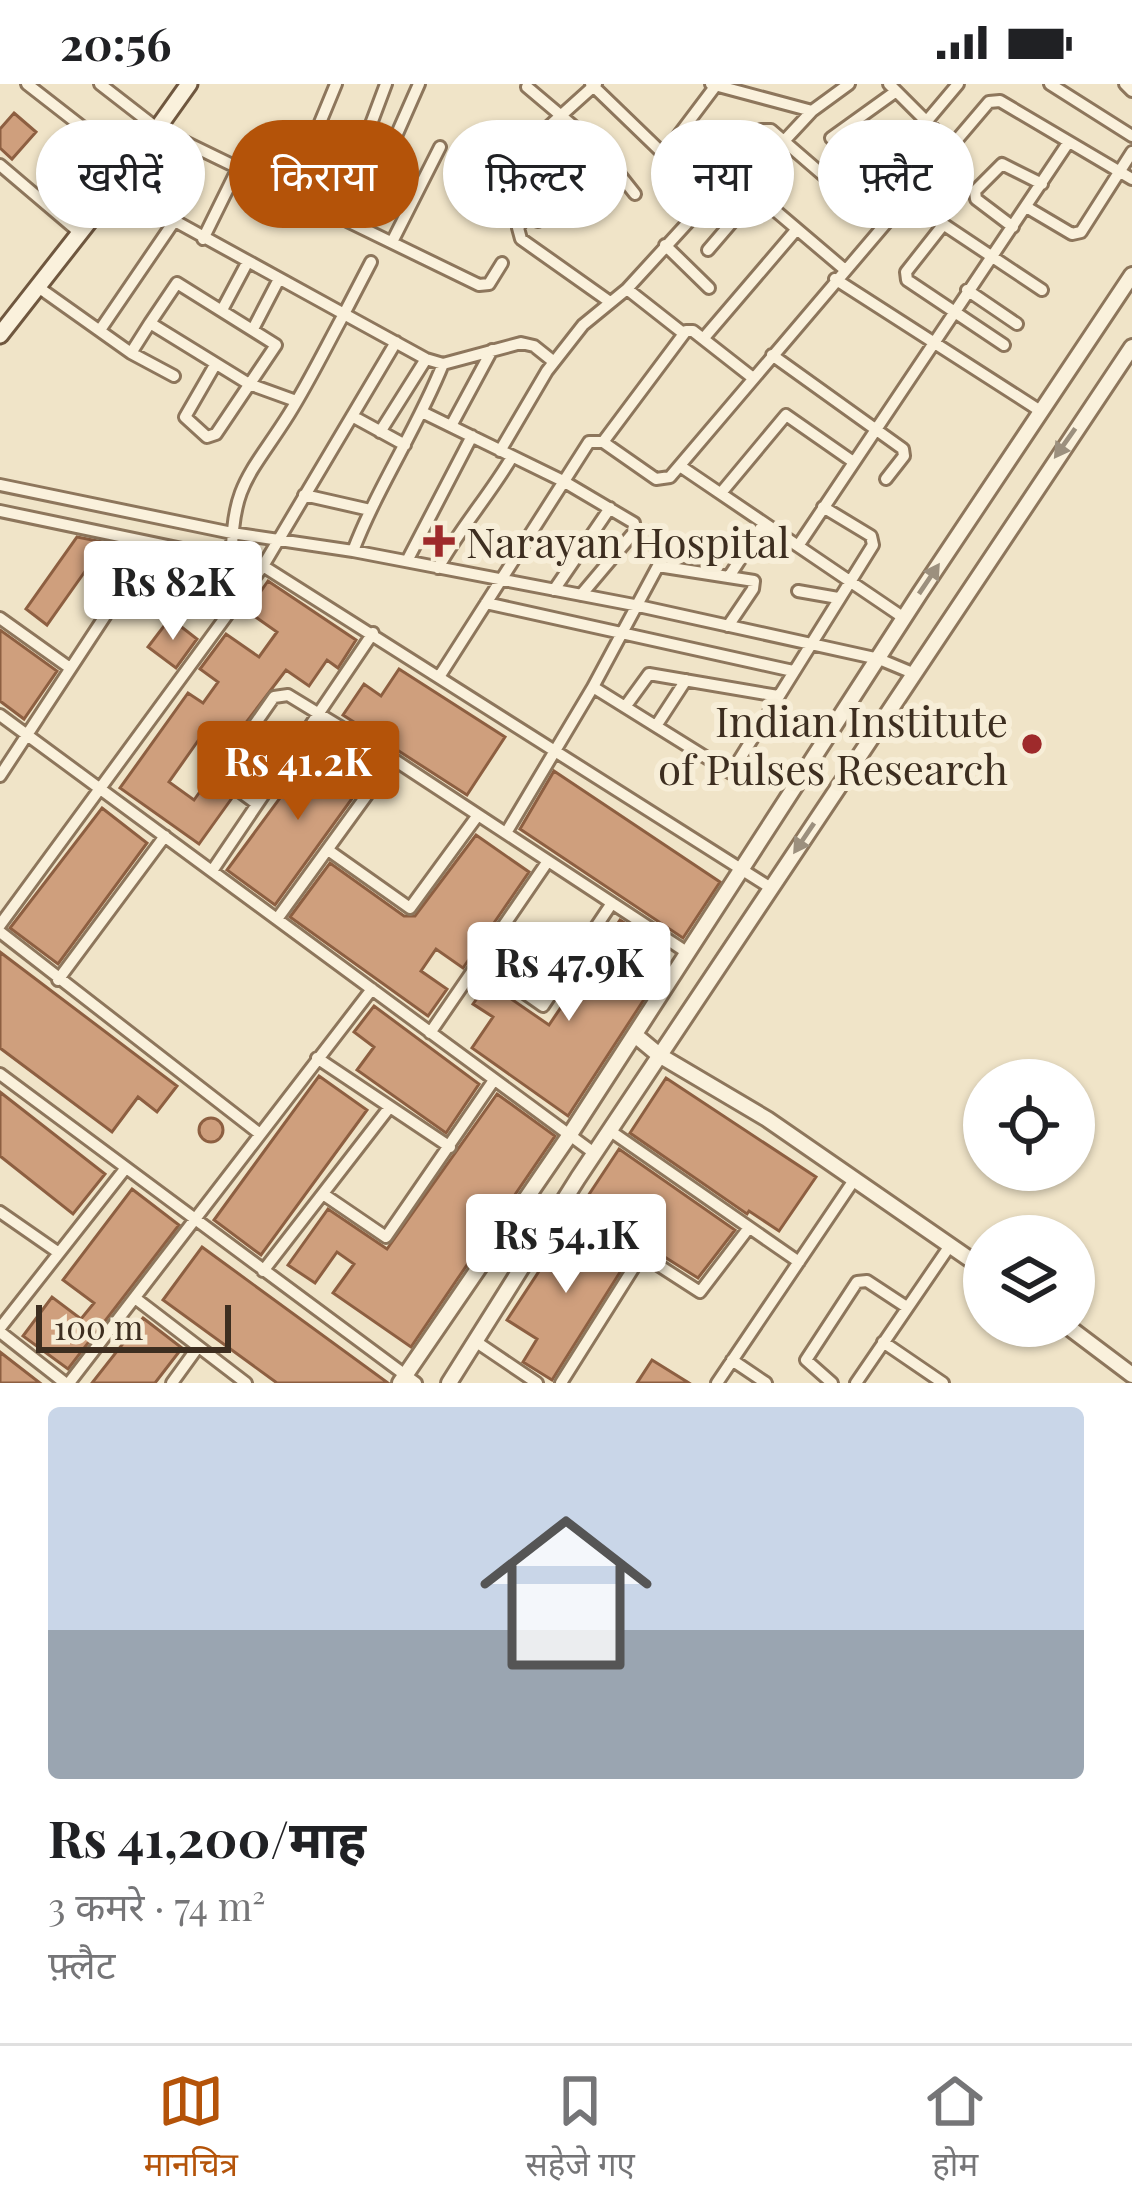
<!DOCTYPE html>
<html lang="hi">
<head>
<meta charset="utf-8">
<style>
  :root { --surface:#fff; --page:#f2f2f2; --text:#202124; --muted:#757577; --line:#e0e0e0; --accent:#b45309 }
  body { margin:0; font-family:"Playfair Display","Noto Sans Devanagari",serif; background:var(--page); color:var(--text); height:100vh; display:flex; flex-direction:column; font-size:45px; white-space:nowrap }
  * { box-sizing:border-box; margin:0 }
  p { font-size:39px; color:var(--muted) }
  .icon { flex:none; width:66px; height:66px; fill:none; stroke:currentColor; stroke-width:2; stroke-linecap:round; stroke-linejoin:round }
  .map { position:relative; height:1299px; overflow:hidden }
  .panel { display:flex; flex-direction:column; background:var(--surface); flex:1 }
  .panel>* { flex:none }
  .guide { position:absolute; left:36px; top:36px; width:1062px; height:108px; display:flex; gap:24px }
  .controls { position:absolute; left:963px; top:975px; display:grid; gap:24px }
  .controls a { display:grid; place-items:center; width:132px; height:132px; border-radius:50%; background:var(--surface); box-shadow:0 3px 9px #0004; font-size:60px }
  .scale { position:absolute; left:36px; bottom:30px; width:195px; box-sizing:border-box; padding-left:12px; border:6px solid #3d2e20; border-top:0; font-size:33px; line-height:42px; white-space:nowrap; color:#3d2e20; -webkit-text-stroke:9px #f7eed8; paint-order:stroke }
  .price { position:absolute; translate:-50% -102px; padding:0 27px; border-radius:12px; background:#fff; color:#222; font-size:39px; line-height:78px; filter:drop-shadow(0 3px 6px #0008) }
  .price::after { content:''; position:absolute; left:50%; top:72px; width:36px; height:27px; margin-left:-18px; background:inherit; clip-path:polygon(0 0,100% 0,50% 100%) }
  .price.active { background:var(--accent); color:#fff }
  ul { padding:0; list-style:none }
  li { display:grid; align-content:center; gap:24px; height:636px; padding:0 48px }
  li span { display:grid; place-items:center; height:372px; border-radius:12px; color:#555 }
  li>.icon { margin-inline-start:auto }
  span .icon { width:216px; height:216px; fill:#fffc; stroke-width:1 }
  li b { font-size:51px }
  .pill { padding:0 42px; border-radius:54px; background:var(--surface); box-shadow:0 3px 9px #0004; font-size:42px; line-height:108px }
  .pill.active { background:var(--accent); color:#fff }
  .status { display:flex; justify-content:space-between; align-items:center; height:84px; padding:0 60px; background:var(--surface); direction:ltr }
  .status svg { height:33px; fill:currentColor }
  .tabs { display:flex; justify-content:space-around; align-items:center; height:168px; border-top:3px solid var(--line); background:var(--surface); font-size:33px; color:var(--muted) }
  .tabs a { display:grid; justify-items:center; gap:6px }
  .tabs .active { color:var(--accent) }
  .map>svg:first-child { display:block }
  .building { fill:#cf9f7d; stroke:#8d5f41; stroke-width:3 }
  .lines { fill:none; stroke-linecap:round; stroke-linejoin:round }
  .minor-casing { stroke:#8d765c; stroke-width:16 }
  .tertiary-casing { stroke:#8d765c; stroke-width:20 }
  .secondary-casing { stroke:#6f573f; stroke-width:21 }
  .minor { stroke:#faf1dc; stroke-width:10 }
  .tertiary { stroke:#faf1dc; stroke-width:14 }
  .secondary { stroke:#faf1dc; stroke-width:15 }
  .oneway { fill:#9c907e }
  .poi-dot { fill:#9e2a2b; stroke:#f7eed8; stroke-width:4.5 }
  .labels { text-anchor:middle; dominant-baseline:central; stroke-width:12; stroke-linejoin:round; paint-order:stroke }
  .poi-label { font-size:42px; fill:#3d2e20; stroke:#f7eed8; text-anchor:start }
</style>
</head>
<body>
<div class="status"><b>20:56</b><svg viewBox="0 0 49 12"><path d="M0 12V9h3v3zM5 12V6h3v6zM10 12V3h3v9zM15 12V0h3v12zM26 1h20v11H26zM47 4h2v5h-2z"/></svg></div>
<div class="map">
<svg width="1132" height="1299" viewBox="0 0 1132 1299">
  <rect width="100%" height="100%" fill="#f0e4c8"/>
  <path class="building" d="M14 29 36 48 12 75 0 64V45Z
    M77 453 108 459 98 472 122 489 112 504 86 486 47 541 26 525Z
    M268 497 356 556 338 584 327 576 309 602 286 586 222 670 200 654 169 698 194 716 211 692 232 714 199 760 120 704 188 609 203 619 218 598 200 585 226 550 259 573 277 548 247 527Z
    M170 534 197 555 176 584 148 563Z
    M0 546 57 587 24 635 0 617Z
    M399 585 505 653 467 711 343 631 364 600 381 612Z
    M319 661 344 680 350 671 372 687 275 821 227 786Z
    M554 687 720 798 683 854 520 745Z
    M102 724 147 759 58 880 10 844Z
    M476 751 529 788 463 884 436 865 421 887 447 905 428 932 290 833 330 779 404 832H415Z
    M620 836 646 853 633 873 660 891 568 1032 472 964 493 933 473 920 488 899 549 941Z
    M0 868 177 1002 157 1028 138 1013 112 1048 0 964Z
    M374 922 479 1000 446 1049 357 986 374 963 354 948Z
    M319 992 367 1026 261 1171 214 1136Z
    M666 994 816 1093 779 1147 749 1127 747 1130 630 1049Z
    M0 1008 105 1090 73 1130 0 1072Z
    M497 1010 555 1052 411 1263 333 1209 354 1180 337 1168 315 1199 288 1181 328 1125 387 1165Z
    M199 1046a12 12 0 1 1 24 0a12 12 0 1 1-24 0Z
    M619 1065 735 1146 698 1194 582 1121Z
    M132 1105 179 1141 68 1285 23 1252 52 1213 81 1235 94 1219 63 1196Z
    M572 1137 629 1174 552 1296 523 1278 537 1255 507 1236Z
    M202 1163 388 1299H277L163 1216Z
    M143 1234 182 1264 155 1299H92Z
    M0 1268 40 1299H0Z
    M652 1276 689 1299H637Z"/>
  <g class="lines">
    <g class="minor-casing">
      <path id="minor" d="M27 0 131 81
        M100 0 158 45 479 201 489 200 502 179
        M591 0 709 114
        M711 0 812 27
        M889 0 951 62
        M1050 0 1132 52
        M1125 0 1132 7
        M527 3 597 62 635 110
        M926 38 958 0
        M317 46 336 0
        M831 54 895 8
        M362 64 386 0
        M665 69 717 0
        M385 77 419 0
        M0 81 80 149
        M731 89 844 185
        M744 100 812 27 849 0
        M115 104 344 230C326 263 309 298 289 330 252 389 231 400 232 475
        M904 114 1042 206
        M1028 124 1072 150 1081 148 1132 68
        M529 127 518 144 521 155 610 218
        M538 137 496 90 596 0
        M943 141 906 188 907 196 1004 261
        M1013 143 976 115 975 107 1002 80 1042 100
        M203 155 238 84
        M392 158 440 63
        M665 161 709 204
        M708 166 756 110
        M835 195 1042 328
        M38 203 131 269 174 292
        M627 205 683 249
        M967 206 1017 240
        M222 226 247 179
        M150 239 177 199 276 261 216 350 207 353 185 333 215 281
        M253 245 279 195
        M100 246 173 139
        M703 255 797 145
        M131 269 150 239 249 300 296 317
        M772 271 903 365 904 372 886 395
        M443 280 521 259 534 262 554 278
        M424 329 563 397 634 439 635 447 581 511
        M352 332 405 361
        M451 342 492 266
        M380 348 426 275
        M603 358 686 247H693L753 294
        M500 367 547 287 583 241 627 205 723 100 761 46H771L881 141
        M680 382 904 534
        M0 401 232 449 353 467 634 521 879 575 915 590
        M721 409 786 331 852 377
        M304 411 370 426
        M0 427 263 482 771 804
        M798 462 1068 59
        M353 467C378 402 417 345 443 280L426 275 344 230 371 178
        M407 477 472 352
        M438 484C460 444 489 412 512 373
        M730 491 764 439
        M554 506 610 424
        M798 507 838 514
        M486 519 793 587
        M0 534 70 584
        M728 542 753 505 754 497 658 482 593 603 731 689 873 461 871 452 823 423
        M439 593 589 358H603L656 395 670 393 989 18 1000 17 1132 95
        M625 623 649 590 778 612
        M0 631 594 1069
        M656 642 686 596
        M0 692 153 459
        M257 720 224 696 223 686 274 613 288 611 393 675 688 869
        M506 749 593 603
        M328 766 410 824 478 731
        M212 787 373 549
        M277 835 393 675
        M0 841 263 482 396 258
        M0 848 260 1050
        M479 877 543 922 612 819
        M58 896 165 752
        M430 949 548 777
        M317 974 450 1063
        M0 990 416 1299
        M609 1046 799 1178
        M323 1110 386 1153 494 996
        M562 1119 700 1208 748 1145
        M0 1128 59 1169
        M263 1187 389 1024
        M135 1214 246 1299
        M0 1244 125 1085
        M0 1248 65 1299
        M475 1257 537 1299
        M883 1258 943 1299
        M732 1276 766 1299
        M69 1299 372 905
        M172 1299 198 1263
        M561 1299 641 1172
        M717 1299 854 1096
        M832 1299 806 1276 857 1198 867 1197 905 1222
        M856 1299 949 1163"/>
    </g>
    <g class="tertiary-casing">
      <path id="tertiary" d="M635 951 659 971 767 1035 984 1185
        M1067 1242 1132 1291
        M400 1299 569 1052 920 509 1132 191
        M449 1299 578 1094 1132 263"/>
    </g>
    <g class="secondary-casing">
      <path id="secondary" d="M0 251 115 104 189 0"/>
    </g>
    <use href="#minor" class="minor"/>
    <use href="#tertiary" class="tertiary"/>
    <use href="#secondary" class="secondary"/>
  </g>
  <defs><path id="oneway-solid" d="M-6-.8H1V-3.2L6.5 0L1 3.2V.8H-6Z" transform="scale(3)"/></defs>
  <g class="oneway">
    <use href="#oneway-solid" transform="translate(1065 359) rotate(125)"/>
    <use href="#oneway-solid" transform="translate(929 495) rotate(-56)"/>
    <use href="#oneway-solid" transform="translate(804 754) rotate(124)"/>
  </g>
  <g class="poi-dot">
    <path d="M433 439h12v12h12v12h-12v12h-12v-12h-12v-12h12z"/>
    <circle cx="1032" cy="660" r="12"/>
  </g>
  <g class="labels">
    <g class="poi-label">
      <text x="466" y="457">Narayan Hospital</text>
      <text x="1008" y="636" text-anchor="end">Indian Institute<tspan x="1008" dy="48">of Pulses Research</tspan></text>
    </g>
  </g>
</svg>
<div class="controls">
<a><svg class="icon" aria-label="locate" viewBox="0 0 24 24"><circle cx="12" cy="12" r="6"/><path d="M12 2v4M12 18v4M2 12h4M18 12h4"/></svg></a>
<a><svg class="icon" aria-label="layers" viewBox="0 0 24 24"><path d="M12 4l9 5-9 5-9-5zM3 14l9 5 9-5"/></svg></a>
</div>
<div class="scale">100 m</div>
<b class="price" style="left:173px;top:559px">Rs 82K</b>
<b class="price active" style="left:298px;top:739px">Rs 41.2K</b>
<b class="price" style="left:569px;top:940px">Rs 47.9K</b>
<b class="price" style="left:566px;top:1212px">Rs 54.1K</b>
<div class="guide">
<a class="pill">खरीदें</a>
<a class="pill active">किराया</a>
<a class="pill">फ़िल्टर</a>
<a class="pill">नया</a>
<a class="pill">फ़्लैट</a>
</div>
</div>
<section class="panel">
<ul>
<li><span style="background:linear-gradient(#c9d6e8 60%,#9aa5b1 0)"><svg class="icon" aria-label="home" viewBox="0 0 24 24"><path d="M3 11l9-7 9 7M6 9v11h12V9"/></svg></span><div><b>Rs 41,200/माह</b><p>3 कमरे · 74 m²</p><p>फ़्लैट</p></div></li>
</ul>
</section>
<nav class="tabs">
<a class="active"><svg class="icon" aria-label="map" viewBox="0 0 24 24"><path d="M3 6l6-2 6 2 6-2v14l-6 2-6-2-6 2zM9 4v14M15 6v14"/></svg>मानचित्र</a>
<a><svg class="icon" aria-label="saved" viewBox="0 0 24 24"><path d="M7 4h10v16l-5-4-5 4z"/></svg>सहेजे गए</a>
<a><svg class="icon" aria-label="home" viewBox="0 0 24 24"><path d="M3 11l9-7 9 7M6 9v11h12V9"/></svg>होम</a>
</nav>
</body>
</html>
